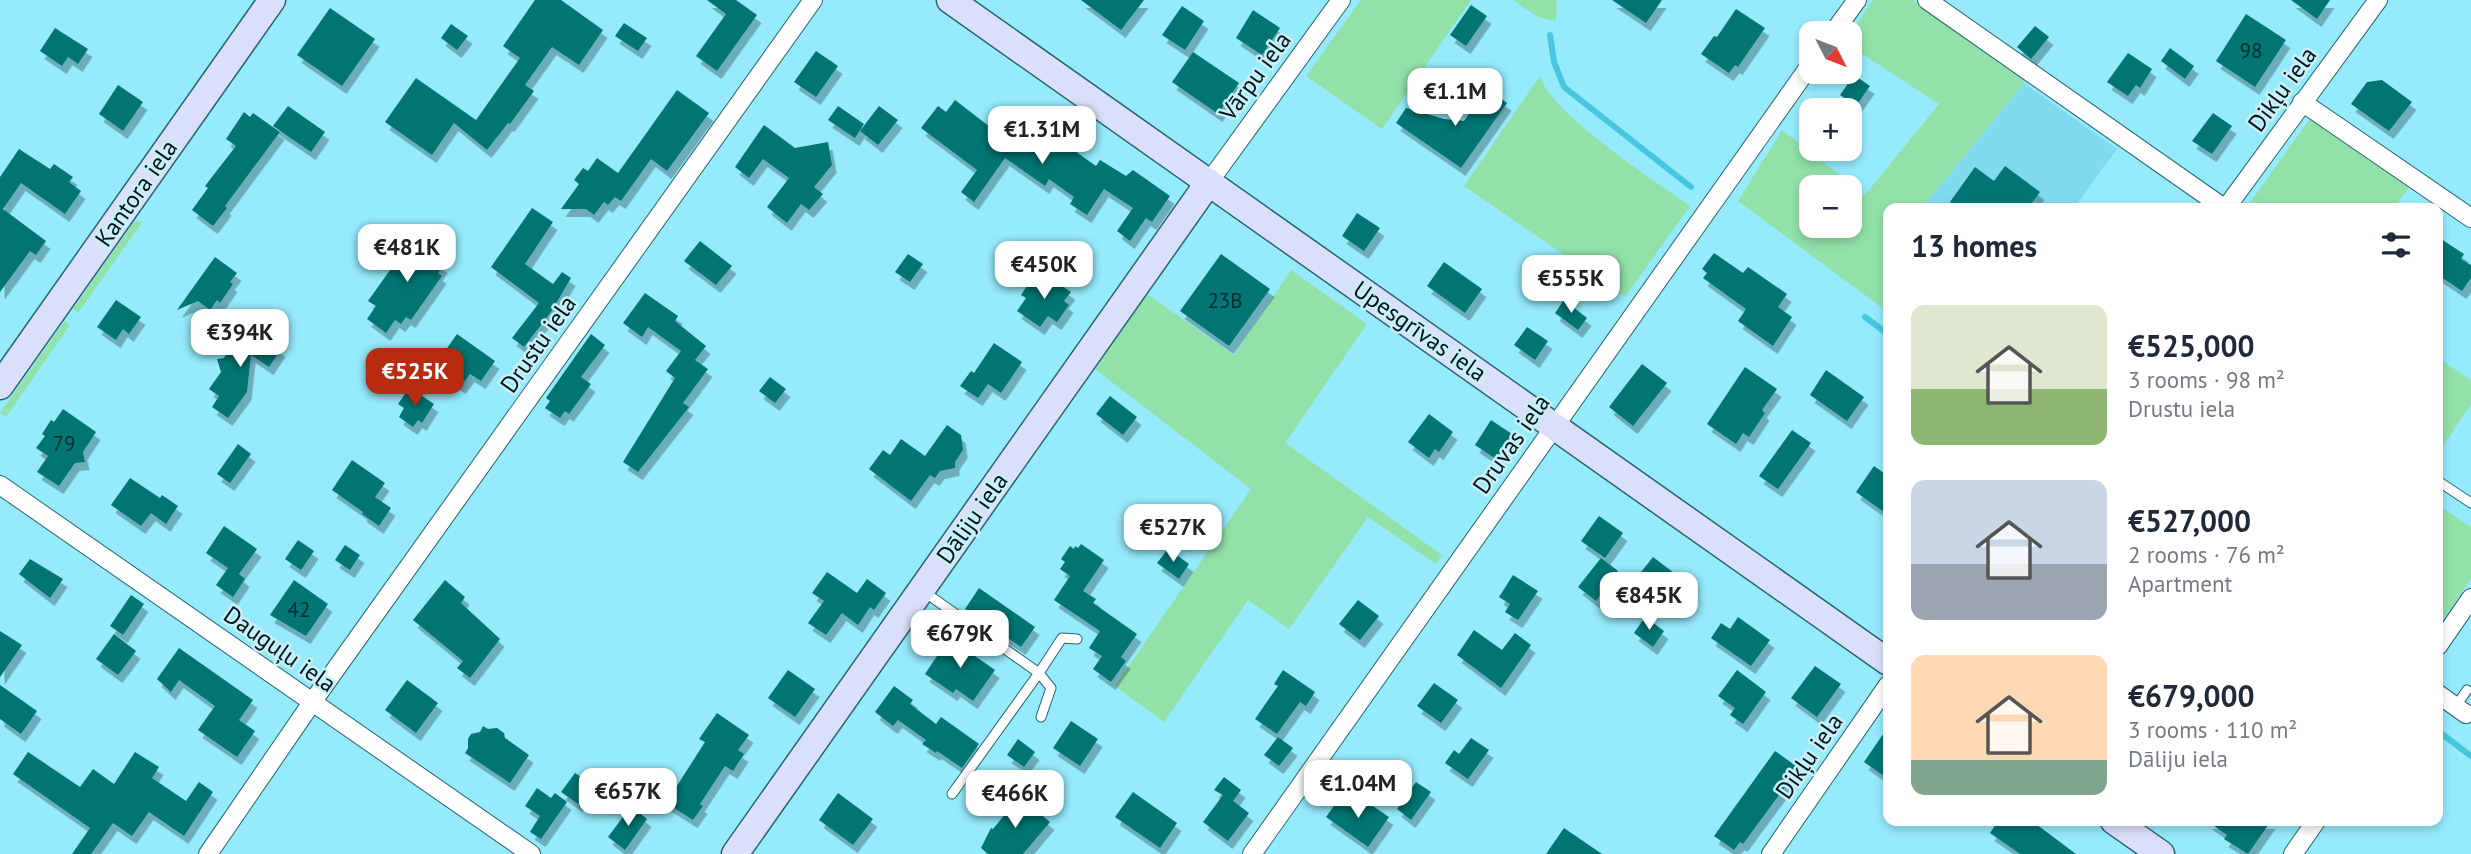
<!DOCTYPE html>
<html lang="en">
<head>
<meta charset="utf-8">
<style>
  :root { --surface:#fff; --page:#f2f2f3; --text:#1f2937; --muted:#747a83; --accent:#b72b0f }
  body { margin:0; font-family:"PT Sans",sans-serif; background:var(--page); color:var(--text); height:100vh; display:flex; flex-direction:column; font-size:26px; white-space:nowrap }
  * { box-sizing:border-box; margin:0 }
  p { font-size:23px; color:var(--muted) }
  .icon { flex:none; width:38px; height:38px; fill:none; stroke:currentColor; stroke-width:2; stroke-linecap:round; stroke-linejoin:round }
  .map { position:relative; flex:1; overflow:hidden }
  .drawer { position:absolute; left:1883px; top:203px; width:560px; height:623px; display:flex; flex-direction:column; background:var(--surface); border-radius:14px; box-shadow:0 4px 10px #0003 }
  .drawer>* { flex:none }
  .needle { width:46px; rotate:132deg }
  .controls { position:absolute; left:1799px; top:21px; display:grid; gap:14px }
  .controls a { display:grid; place-items:center; width:63px; height:63px; border-radius:14px; background:var(--surface); box-shadow:0 4px 10px #0003; font-size:35px }
  .price { position:absolute; translate:-50% -60px; padding:0 16px; border-radius:14px; background:#fff; color:#222; font-size:23px; line-height:46px; filter:drop-shadow(0 2px 4px #0008) }
  .price::after { content:''; position:absolute; left:50%; top:42px; width:21px; height:16px; margin-left:-10px; background:inherit; clip-path:polygon(0 0,100% 0,50% 100%) }
  .price.current { background:var(--accent); color:#fff }
  ul { padding:0; list-style:none }
  li { display:flex; align-items:center; gap:21px; height:175px; padding:0 28px }
  li span { display:grid; place-items:center; flex:none; width:196px; height:140px; border-radius:14px; color:#555 }
  li>.icon { margin-inline-start:auto }
  span .icon { width:84px; height:84px; fill:#fffc; stroke-width:1 }
  li b { font-size:30px }
  h2 { display:flex; justify-content:space-between; align-items:center; height:84px; padding:0 28px; font-size:30px }
  .map>svg:first-child { display:block }
  .built { fill:#7fdaed }
  .green { fill:#92e1a9; fill-rule:evenodd }
  .lines { fill:none; stroke-linecap:round; stroke-linejoin:round }
  .stream { stroke:#47c7df; stroke-width:6 }
  .building { fill:#047472; filter:url(#shadow) }
  .lane-casing { stroke:#286470; stroke-width:11 }
  .street-casing { stroke:#286470; stroke-width:20 }
  .secondary-casing { stroke:#286470; stroke-width:29 }
  .lane { stroke:#fff; stroke-width:9 }
  .street { stroke:#fff; stroke-width:18 }
  .secondary { stroke:#dae0f9; stroke-width:26 }
  .labels { text-anchor:middle; dominant-baseline:central; stroke-width:5; stroke-linejoin:round; paint-order:stroke }
  .number-label { font-size:21px; fill:#012b2e }
  .street-label { font-size:24px; fill:#001318; stroke:#c8f0f9 }
</style>
</head>
<body>
<div class="map">
<svg width="2471" height="854" viewBox="0 0 2471 854">
  <defs>
    <filter id="shadow"><feDropShadow dx="4.5" dy="8" stdDeviation="0" flood-color="#0004"/></filter>
  </defs>
  <rect width="100%" height="100%" fill="#95eafc"/>
  <path class="built" d="M2024 83 2117 149 2074 208H1922Z"/>
  <path class="green" d="M1361 0H1471L1382 129 1306 76Z
    M1513 0H1557L1556 21 1538 17Z
    M1873 0H1913L2025 77 2024 83 1922 208H1888V312L1738 201 1782 130 1865 195 1939 104 1850 46V34ZM1811 187H1850V226H1811Z
    M1540 76C1551 114 1655 181 1690 206L1625 297 1464 186Z
    M2312 116 2412 183 2394 208H2246Z
    M143 221 78 313 73 309 134 222Z
    M1291 270 1367 324 1285 443 1442 555 1436 564 1368 517 1289 629 1248 600 1164 722 1115 686 1251 489 1095 369 1147 294 1234 355Z
    M65 321 70 325 6 417 0 413Z
    M2438 358 2471 380V404L2438 454Z
    M2438 505 2471 527V579L2438 627Z"/>
  <g class="lines">
    <path class="stream" d="M1550 35 1554 62 1564 87 1691 187
      M1865 317 1888 334
      M2438 731 2471 756"/>
  </g>
  <path class="building" d="M535 0H561L603 30 579 65 552 47 525 85 534 91 510 124 508 123 487 150 454 123 432 155 385 122 416 78 476 120 520 58 503 46Z
    M707 0H736L757 15 717 71 696 56 726 14Z
    M1081 0H1144L1121 30Z
    M1612 0H1662L1646 23Z
    M2291 0H2330L2317 19Z
    M1471 5 1487 16 1466 46 1450 35Z
    M1182 6 1204 21 1185 50 1162 35Z
    M330 8 375 39 342 86 297 55Z
    M1736 9 1765 28 1738 67 1735 65 1729 73 1701 54 1714 36 1717 37Z
    M1253 10 1280 28 1262 55 1236 38Z
    M2246 14 2286 40 2255 87 2216 61Z
    M624 23 647 38 638 51 615 36Z
    M451 24 468 36 457 50 441 38Z
    M2035 26 2049 37 2031 59 2017 47Z
    M55 28 88 49 78 64 68 57 62 66 40 51Z
    M2170 48 2194 66 2185 79 2161 61Z
    M816 51 838 66 816 97 794 82Z
    M1193 52 1239 83 1218 114 1172 82Z
    M2128 53 2152 69 2140 88 2136 85 2128 96 2107 82Z
    M1854 75 1870 86 1856 106 1840 95Z
    M2382 80 2412 102 2389 131 2351 104 2367 82Z
    M118 85 143 102 123 131 99 114Z
    M1487 88 1507 103 1461 168 1396 123 1406 108 1444 119 1464 121Z
    M677 90 709 113 667 171 651 159 621 201 615 197 608 205 604 202 594 215 586 209H561L579 184 574 180 583 168 588 171 597 158 618 173Z
    M955 100 990 127 995 120 1039 153 1051 134 1096 166 1100 160 1126 176 1133 170 1170 196 1152 222 1146 218 1130 241 1117 231 1133 208 1104 189 1087 215 1070 204 1074 197 1049 179 1045 186 1005 158 974 202 961 192 977 170 921 128 938 106 946 112Z
    M288 106 325 132 311 152 273 126Z
    M838 106 864 124 855 138 828 120Z
    M879 106 898 120 878 145 860 131Z
    M244 112 250 117 253 113 280 132 225 206 227 208 213 226 192 210 208 188 205 186 236 146 226 139Z
    M2213 113 2232 126 2212 154 2192 141Z
    M764 125 795 148 828 142 832 165 814 187 823 194 809 210 801 204 787 223 767 207 789 178 763 159 749 178 735 167Z
    M19 149 50 169 54 164 73 177 69 182 81 191 65 214 21 183 3 209 46 241 36 255 30 251 0 292V177Z
    M2005 166 2040 192 2028 208H1959L1950 202 1975 167 1994 181Z
    M532 208 553 222 525 264 553 284 562 272 571 278 551 312 524 347 512 338 539 303 491 267Z
    M1357 213 1380 228 1364 251 1342 236Z
    M427 235 447 248 437 261 443 265 438 273 442 276 411 320 406 317 401 324 395 320 386 333 367 319 376 306 368 301 410 242 418 248Z
    M2438 237 2464 254 2461 259 2471 265V278L2462 291 2438 275Z
    M700 241 732 266 716 285 684 261Z
    M1714 253 1743 273 1748 267 1787 294 1778 307 1792 317 1773 346 1738 321 1746 309 1703 278 1707 273 1702 269Z
    M908 254 923 264 910 282 895 272Z
    M1221 254 1270 289 1229 346 1180 311Z
    M215 257 237 273 230 282 233 284 220 303 217 300 210 310 198 301 177 310Z
    M1444 262 1482 289 1465 313 1427 286Z
    M1043 273 1071 292 1064 301 1069 305 1057 322 1048 316 1040 327 1017 311 1026 298 1021 295 1031 280 1036 283Z
    M645 293 678 316 675 321 706 346 695 360 708 369 683 403 689 407 638 472 623 462 675 378 666 371 681 351 648 327 642 337 623 323Z
    M116 300 141 317 129 334 123 329 116 340 97 327Z
    M1564 300 1587 318 1578 330 1555 313Z
    M246 325 281 349 269 367 251 355 247 392 228 418 212 407 219 396 209 389 221 372 217 359 224 358Z
    M1527 327 1548 341 1535 360 1514 345Z
    M457 334 495 361 481 381 470 374 461 386 441 372 451 359 443 354Z
    M591 334 605 345 581 377 591 384 569 414 565 411 560 418 545 408 550 401 546 398Z
    M994 343 1022 362 1001 393 988 384 978 398 960 386 971 371 974 373Z
    M1642 364 1667 383 1633 426 1609 407Z
    M1745 367 1777 389 1762 410 1765 413 1749 437 1743 433 1736 444 1707 424Z
    M1826 370 1864 397 1847 421 1810 395Z
    M770 377 786 389 775 403 759 391Z
    M407 391 413 395 416 392 434 404 422 423 418 420 413 427 399 417 404 408 398 404Z
    M1110 396 1137 417 1123 435 1096 414Z
    M63 409 96 432 83 452 85 462 75 463 59 486 37 472 48 456 36 448 45 436 42 434 51 420 54 422Z
    M1429 414 1453 432 1439 452 1435 449 1429 458 1408 442Z
    M1491 420 1512 434 1496 459 1475 445Z
    M947 425 961 435 963 450 955 462V468L940 471 935 478 930 475 911 501 869 469 883 450 890 455 901 439 925 456Z
    M1792 430 1811 443 1778 489 1759 476Z
    M238 444 251 454 230 483 217 474Z
    M352 460 385 483 375 497 391 508 379 526 362 514 363 512 332 490Z
    M1874 466 1888 476V515L1856 492Z
    M130 478 160 498 162 495 178 506 166 524 151 513 141 526 111 505Z
    M1599 516 1623 533 1605 558 1581 541Z
    M224 526 257 549 239 574 245 579 233 597 216 585 228 568 206 553Z
    M298 540 314 551 301 570 285 559Z
    M1081 544 1104 560 1083 591 1096 599 1093 603 1137 634 1121 657 1126 661 1111 682 1093 669 1102 656 1089 648 1100 631 1054 600 1070 576 1060 569 1065 562 1061 559 1070 546 1074 549 1075 546 1078 548Z
    M345 545 360 555 350 570 335 560Z
    M1168 549 1189 564 1179 579 1157 563Z
    M1653 557 1682 579 1664 603 1634 581Z
    M1601 558 1618 571 1596 601 1578 587Z
    M30 559 63 579 50 598 19 574Z
    M827 572 857 593 867 579 886 593 874 610 870 607 858 625 842 613 826 635 808 623 824 601 812 593Z
    M1513 575 1538 591 1518 620 1505 612 1510 604 1499 597Z
    M294 580 328 604 306 636 270 615Z
    M445 580 465 597 461 603 500 639 470 678 457 668 463 661 413 620Z
    M979 588 1035 627 1021 647 965 609Z
    M131 595 144 604 123 635 110 626Z
    M1358 600 1379 616 1360 640 1339 624Z
    M1645 617 1664 631 1653 647 1634 633Z
    M1738 617 1770 640 1751 666 1711 638 1721 623 1730 629Z
    M1474 630 1502 650 1515 633 1531 645 1501 688 1457 655Z
    M0 631 22 645 0 677Z
    M114 634 136 651 118 675 96 659Z
    M949 638 995 670 973 701 956 689 953 693 925 674Z
    M179 648 253 700 239 720 255 731 237 757 198 730 215 706 179 680 171 692 157 679Z
    M1815 666 1841 684 1817 717 1791 698Z
    M788 670 815 689 795 717 768 698Z
    M1283 670 1315 692 1306 706 1300 702 1277 734 1255 719 1278 686 1274 684Z
    M1737 670 1766 692 1743 724 1730 715 1735 708 1718 696Z
    M407 680 438 703 416 733 385 710Z
    M1434 683 1458 700 1441 723 1417 706Z
    M0 685 37 711 21 734 0 719Z
    M894 686 913 700 910 704 936 724 941 717 979 744 962 768 937 751 936 753 922 744 926 740 898 720 893 726 875 712Z
    M717 713 749 735 738 750 744 754 733 771 725 766 700 804 703 806 693 820 666 803 705 742 699 739Z
    M1071 721 1098 739 1080 766 1053 748Z
    M483 726 488 729 497 728 504 733 505 738 529 755 510 783 465 753 468 748V739L471 734 480 732Z
    M1888 727V779L1864 762Z
    M1278 737 1293 748 1279 766 1264 755Z
    M1471 738 1489 750 1468 779 1445 763 1454 750 1459 754Z
    M1018 739 1035 752 1024 767 1007 755Z
    M1775 751 1799 768 1743 844 1740 842 1734 850 1714 836Z
    M28 752 80 787 93 769 114 784 135 752 159 767 152 778 186 801 199 782 213 792 184 836 149 812 132 836 113 823 91 854H72L90 828 13 774Z
    M575 773 592 784 578 804 561 792Z
    M1224 777 1241 790 1233 801 1249 813 1228 841 1203 822 1223 795 1214 790Z
    M1416 782 1431 792 1411 820 1397 809Z
    M537 788 551 798 555 793 567 802 541 839 530 832 540 816 525 806Z
    M1133 792 1177 823 1160 848 1115 817Z
    M838 793 873 819 853 845 819 820Z
    M1341 796 1359 808 1364 800 1389 817 1368 847 1326 817Z
    M1019 797 1050 822 1023 854H988L981 848 991 828 993 829Z
    M631 806 647 819 625 850 608 837Z
    M1998 821H2028L2040 827 2076 854H2020L1990 833Z
    M2207 821H2271L2248 854 2224 839 2227 835Z
    M1564 828 1602 854H1546Z"/>
  <g class="lines">
    <g class="lane-casing">
      <path id="lane" d="M2438 481 2471 503
        M923 591 1039 673 952 794
        M2456 706 2467 690
        M1041 717 1051 688 1039 673 1062 638 1077 639"/>
    </g>
    <g class="street-casing">
      <path id="street" d="M1927 0 2224 208
        M1833 33 1857 0
        M2302 102 2471 218
        M1209 182 1341 0
        M2226 208 2378 0
        M0 485 531 854
        M2438 646 2471 598
        M2438 694 2466 714
        M208 854 313 701 813 0
        M1252 854 1811 64
        M1771 854 1888 685
        M2293 854 2316 821"/>
    </g>
    <g class="secondary-casing">
      <path id="secondary" d="M950 0 1888 662
        M0 386 272 0
        M2114 821 2161 854
        M735 854 1209 182"/>
    </g>
    <use href="#lane" class="lane"/>
    <use href="#street" class="street"/>
    <use href="#secondary" class="secondary"/>
  </g>
  <g class="labels">
    <g class="number-label">
      <text x="2251" y="50">98</text>
      <text x="1225" y="300">23B</text>
      <text x="64" y="443">79</text>
      <text x="299" y="609">42</text>
    </g>
    <g class="street-label">
      <text transform="translate(1255 76) rotate(-54)">Vārpu iela</text>
      <text transform="translate(2282 89) rotate(-54)">Dikļu iela</text>
      <text transform="translate(136 193) rotate(-55)">Kantora iela</text>
      <text transform="translate(1420 331) rotate(35)">Upesgrīvas iela</text>
      <text transform="translate(538 344) rotate(-55)">Drustu iela</text>
      <text transform="translate(1511 444) rotate(-55)">Druvas iela</text>
      <text transform="translate(972 518) rotate(-55)">Dāliju iela</text>
      <text transform="translate(280 649) rotate(35)">Dauguļu iela</text>
      <text transform="translate(1809 756) rotate(-55)">Dikļu iela</text>
    </g>
  </g>
</svg>
<div class="controls">
<a><svg class="needle" viewBox="-14 -14 28 28"><path d="M0-13l5 13h-10z" fill="#e53935"/><path d="M0 13l5-13h-10z" fill="#747a83"/></svg></a>
<a>+</a>
<a>−</a>
</div>
<b class="price" style="left:1455px;top:128px">€1.1M</b>
<b class="price" style="left:1042px;top:166px">€1.31M</b>
<b class="price" style="left:407px;top:284px">€481K</b>
<b class="price" style="left:1044px;top:301px">€450K</b>
<b class="price" style="left:1571px;top:315px">€555K</b>
<b class="price" style="left:240px;top:369px">€394K</b>
<b class="price current" style="left:415px;top:408px">€525K</b>
<b class="price" style="left:1173px;top:564px">€527K</b>
<b class="price" style="left:1649px;top:632px">€845K</b>
<b class="price" style="left:960px;top:670px">€679K</b>
<b class="price" style="left:1358px;top:820px">€1.04M</b>
<b class="price" style="left:628px;top:828px">€657K</b>
<b class="price" style="left:1015px;top:830px">€466K</b>
<section class="drawer">
<h2>13 homes<svg class="icon" aria-label="filters" viewBox="0 0 24 24"><path d="M4 7h16M4 17h16"/><circle cx="9" cy="7" r="2"/><circle cx="15" cy="17" r="2"/></svg></h2>
<ul>
<li><span style="background:linear-gradient(#dfe7d0 60%,#8fb573 0)"><svg class="icon" aria-label="home" viewBox="0 0 24 24"><path d="M3 11l9-7 9 7M6 9v11h12V9"/></svg></span><div><b>€525,000</b><p>3 rooms · 98 m²</p><p>Drustu iela</p></div></li>
<li><span style="background:linear-gradient(#c9d6e8 60%,#9aa5b1 0)"><svg class="icon" aria-label="home" viewBox="0 0 24 24"><path d="M3 11l9-7 9 7M6 9v11h12V9"/></svg></span><div><b>€527,000</b><p>2 rooms · 76 m²</p><p>Apartment</p></div></li>
<li><span style="background:linear-gradient(#ffd9b3 75%,#7fa58c 0)"><svg class="icon" aria-label="home" viewBox="0 0 24 24"><path d="M3 11l9-7 9 7M6 9v11h12V9"/></svg></span><div><b>€679,000</b><p>3 rooms · 110 m²</p><p>Dāliju iela</p></div></li>
</ul>
</section>
</div>
</body>
</html>
